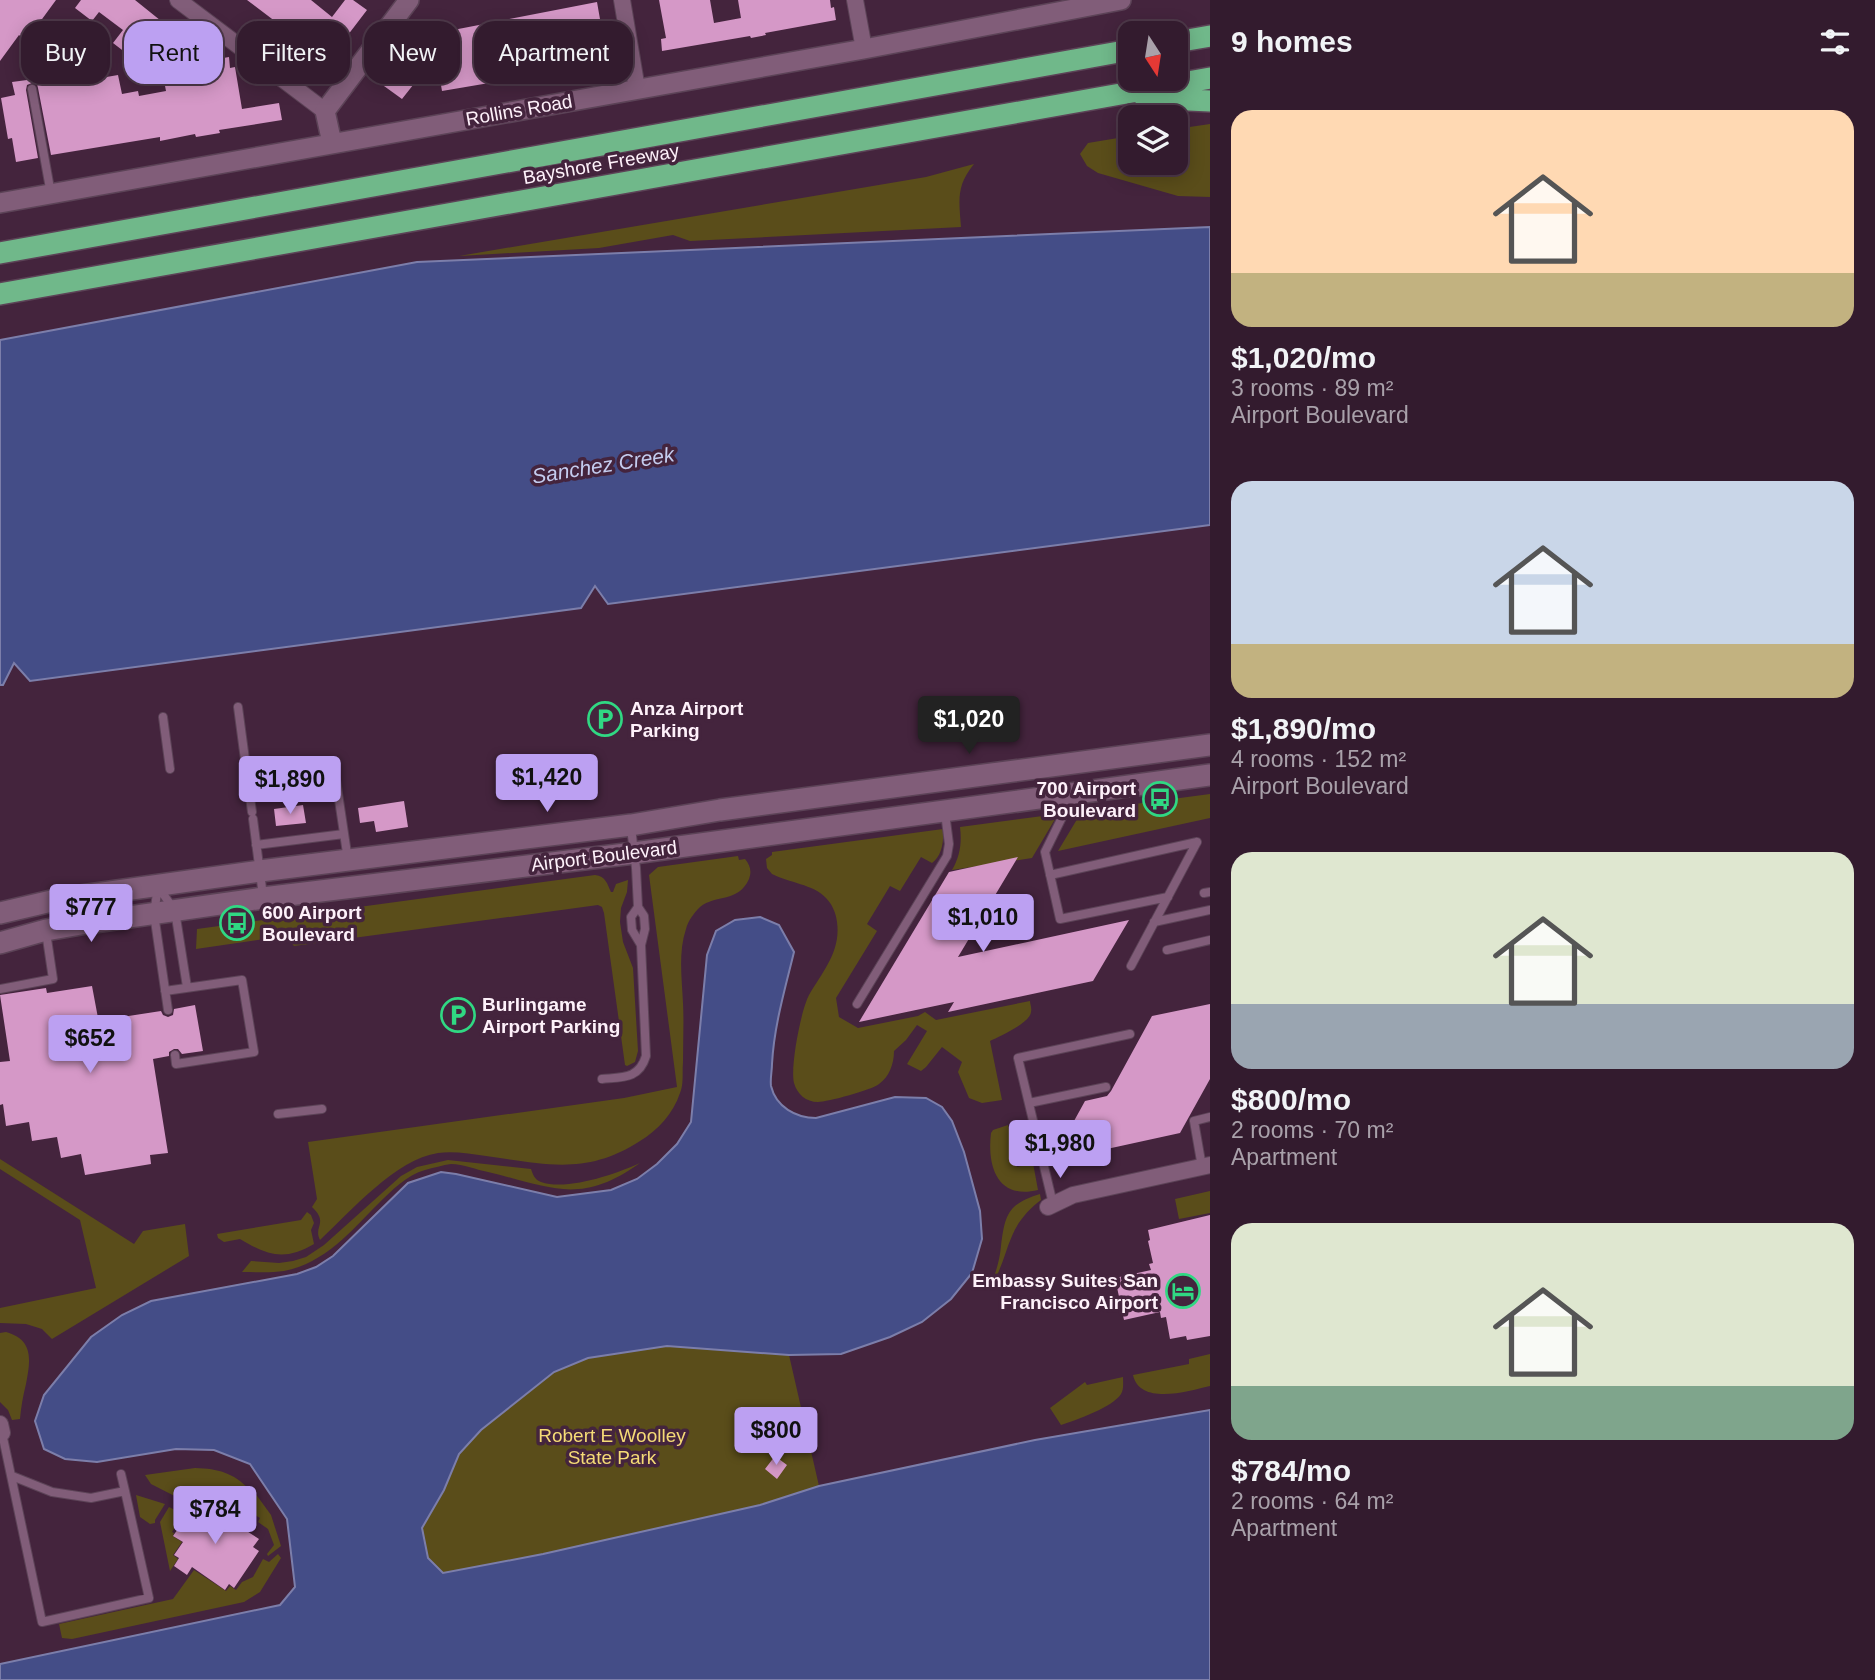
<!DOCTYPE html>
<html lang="en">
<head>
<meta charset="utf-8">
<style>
  :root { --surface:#331b2e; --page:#3e283a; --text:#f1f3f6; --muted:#a9a1aa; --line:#4e394a; --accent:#bca0f2 }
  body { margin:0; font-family:Helvetica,sans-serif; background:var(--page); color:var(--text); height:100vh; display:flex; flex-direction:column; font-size:26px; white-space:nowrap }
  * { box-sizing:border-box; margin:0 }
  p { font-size:23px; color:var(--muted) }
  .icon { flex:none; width:38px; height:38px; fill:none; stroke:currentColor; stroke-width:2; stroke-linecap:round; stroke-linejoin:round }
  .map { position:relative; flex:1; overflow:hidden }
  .drawer { display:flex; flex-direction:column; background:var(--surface); width:665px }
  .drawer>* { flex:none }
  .top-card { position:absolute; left:21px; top:21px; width:665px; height:63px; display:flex; gap:14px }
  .needle { width:46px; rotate:168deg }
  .controls { position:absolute; left:1118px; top:21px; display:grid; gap:14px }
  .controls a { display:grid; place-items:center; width:70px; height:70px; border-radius:14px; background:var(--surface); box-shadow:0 4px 18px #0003,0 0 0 2px var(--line); font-size:35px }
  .price { position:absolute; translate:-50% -60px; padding:0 16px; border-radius:7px; background:var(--accent); color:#111; font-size:23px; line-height:46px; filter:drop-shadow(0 2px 4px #0008) }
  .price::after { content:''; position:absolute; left:50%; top:42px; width:21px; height:16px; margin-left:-10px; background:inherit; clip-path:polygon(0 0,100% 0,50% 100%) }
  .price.current { background:#222; color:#fff }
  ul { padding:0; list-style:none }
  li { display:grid; align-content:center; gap:14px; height:371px; padding:0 21px }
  li span { display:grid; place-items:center; height:217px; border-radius:21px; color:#555 }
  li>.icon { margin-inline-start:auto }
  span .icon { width:126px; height:126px; fill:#fffc; stroke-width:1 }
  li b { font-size:30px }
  h2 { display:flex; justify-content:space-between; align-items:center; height:84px; padding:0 21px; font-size:30px }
  .pill { padding:0 24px; border-radius:21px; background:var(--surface); box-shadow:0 4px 18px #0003,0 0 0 2px var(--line); font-size:24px; line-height:63px }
  .pill.current { background:var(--accent); color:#111 }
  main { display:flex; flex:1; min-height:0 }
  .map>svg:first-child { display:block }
  .green { fill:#5a4d1a }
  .water { fill:#444d87; stroke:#7c7eaa; stroke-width:2 }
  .building { fill:#d598c7; fill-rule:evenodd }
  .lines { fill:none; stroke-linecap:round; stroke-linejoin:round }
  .service-casing { stroke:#5c4357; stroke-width:10 }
  .minor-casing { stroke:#5c4357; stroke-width:18 }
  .tertiary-casing { stroke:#5c4357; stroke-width:22 }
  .secondary-casing { stroke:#5c4357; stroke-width:24 }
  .motorway-casing { stroke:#5c4357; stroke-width:24 }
  .service { stroke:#815d79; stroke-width:8 }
  .minor { stroke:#815d79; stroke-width:16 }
  .tertiary { stroke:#815d79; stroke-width:19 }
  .secondary { stroke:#815d79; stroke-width:21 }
  .motorway { stroke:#70b88a; stroke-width:21 }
  .labels { text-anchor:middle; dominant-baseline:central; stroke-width:7; stroke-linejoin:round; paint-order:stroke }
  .street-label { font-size:19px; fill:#fef1fa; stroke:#44243d }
  .poi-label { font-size:19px; font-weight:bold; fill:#fef1fa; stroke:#44243d; text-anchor:start }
  .park-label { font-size:19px; fill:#f5db76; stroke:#44243d }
  .water-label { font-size:21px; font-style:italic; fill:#c4ccef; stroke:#44243d }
</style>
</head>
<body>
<main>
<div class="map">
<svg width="1210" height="1680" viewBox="0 0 1210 1680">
  <rect width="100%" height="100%" fill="#44243d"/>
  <path class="green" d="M1210 124V197L1178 196 1098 173 1087 166 1080 154 1088 143 1130 136V163H1176V129Z
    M974 164C956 186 959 200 961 227L690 241 673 235 599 248 459 256 926 177Z
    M1210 794V818L1058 851 1082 811Z
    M1058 814 1032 858 952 870C960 856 962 843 960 827Z
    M943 829C944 841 942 856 932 863L921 857 900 891 890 886 867 924 877 931 836 998 839 1017 858 1028 918 1016 925 1012 936 1020 1030 1001C1030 1004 1032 1008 1031 1012 1030 1023 1000 1036 990 1041L1002 1100 982 1103 969 1098 958 1072 962 1062 942 1047 926 1067 921 1071 907 1064 927 1031 917 1025 906 1040 894 1051C894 1064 889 1077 879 1084 872 1090 827 1102 818 1102 806 1102 797 1094 794 1083 790 1067 801 1010 809 995 823 971 841 951 837 922 836 913 832 904 826 898 813 884 789 883 772 874L767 868 766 859 772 855V852Z
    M738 856 739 860 745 859C750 865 752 871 749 879 738 903 716 894 700 907 694 913 688 921 686 929 678 953 682 979 683 1003 684 1023 683 1042 683 1062 682 1072 684 1084 680 1093 673 1114 658 1130 640 1141 586 1176 545 1164 486 1156 471 1154 454 1151 438 1153 396 1159 351 1211 320 1240 313 1226 329 1223 312 1207L317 1199 308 1142 624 1098 677 1087 649 875 658 867Z
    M595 875C606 876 607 884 611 892H613L616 884 628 880 627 892 621 908 620 922 623 942 633 968 638 1051 635 1062 627 1066 625 1065 604 913 602 907 598 905 294 946 286 936 196 949 197 929Z
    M1008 1125 1017 1167 1033 1163 1038 1190C997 1200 987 1166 991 1133L993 1130Z
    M0 1159 134 1244 143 1231 185 1224 189 1256 52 1339 42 1329 26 1324 0 1323V1308L96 1288 80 1220 0 1169Z
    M448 1160 531 1169C533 1175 535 1180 541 1182 567 1191 616 1174 640 1163 580 1206 551 1187 488 1172 477 1170 463 1164 451 1164 443 1165 433 1168 425 1170 407 1175 391 1191 378 1204 351 1231 325 1263 284 1271 271 1273 256 1272 242 1272L251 1261 279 1263 293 1261 306 1257 324 1245 401 1176 417 1167Z
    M1210 1191V1213L1179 1219 1175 1199Z
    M1040 1194 1041 1200C1029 1209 1018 1221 1012 1236 1005 1251 1002 1270 992 1283 996 1271 1000 1259 1001 1246 1005 1214 1008 1204 1040 1194Z
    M307 1212 311 1215 314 1223 311 1230 314 1244C285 1261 268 1256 240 1239L224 1242 218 1238 217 1234 301 1220Z
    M6 1332C35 1340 30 1362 26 1384 23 1396 21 1407 20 1419L12 1420 8 1410 0 1402V1333Z
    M667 1346 789 1355 819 1486 760 1505 543 1554 442 1573 428 1558 422 1528 444 1490 459 1454 481 1430 553 1372 588 1358Z
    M1210 1354V1386C1189 1391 1140 1406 1133 1375L1189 1364V1359Z
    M1123 1377C1123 1383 1124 1389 1121 1394 1113 1407 1076 1420 1061 1425L1050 1408 1085 1382 1087 1385Z
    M195 1468C219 1469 232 1472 250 1490L236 1513 210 1498 202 1510 151 1484 145 1475Z
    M255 1493 271 1515 281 1546 268 1556 267 1554 274 1545 268 1529 258 1522 260 1518 245 1509Z
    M136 1495 165 1504 155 1520V1523L150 1524 140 1517Z
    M169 1507 183 1514 172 1532 174 1533 173 1536 182 1542 173 1555 178 1559 170 1571 160 1522Z
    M278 1554 281 1558 260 1592 244 1602 72 1639 62 1638 59 1624 173 1599 194 1570 226 1591 230 1586 236 1590 242 1582 253 1577 263 1559 269 1562Z"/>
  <path class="water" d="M1210 227V525L608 604 595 586 581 608 30 681 14 663 3 685H0V340L417 262Z
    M760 917 779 925 794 952C785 989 774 1026 772 1064 772 1071 770 1079 771 1086 776 1107 796 1118 816 1118L895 1097 926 1098 942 1107 952 1121 964 1152 980 1211 982 1239 972 1273 951 1299 922 1322 890 1337 841 1354 789 1355 667 1346 588 1358 554 1372 481 1430 459 1454 444 1490 422 1528 428 1558 443 1573 543 1554 760 1505 819 1486 1035 1440 1210 1410V1680H0V1664L280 1605 295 1587 287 1519 250 1464 214 1450 176 1449 97 1462 65 1459 44 1449 35 1421 44 1395 91 1337 122 1315 151 1301 297 1274 316 1267 333 1256 408 1183 441 1172 456 1174 557 1197 611 1190 637 1179 657 1164 677 1144 691 1122 707 955 716 931 735 920Z"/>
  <path class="building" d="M0 0H56L26 41 19 35 0 61Z
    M81 0H135L196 49 184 65 229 57 230 68 235 67 242 109 279 103 282 120 219 130 220 133 196 137 195 134 160 141V137L51 155 38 88 37 84 32 83 27 85 26 90 38 158 16 162 12 138 8 139 1 98 15 95 12 82 42 78 40 63 61 59 60 53 80 50 81 61 92 60 95 79 118 75 122 94 138 91 139 96 166 91 159 55 137 38 126 53 113 43 123 30 99 12 92 21 75 8Z
    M247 0H311L332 17 345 0H353L367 10 325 65 311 53 318 43 298 28 292 37 279 27 280 25Z
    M659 0H710L714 23 741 18 738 0H830L831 8 834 7 836 20 765 33 766 35 751 38 750 36 662 51 661 39 666 38Z
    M597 2 607 59 578 64V66L501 80V81L442 91 436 56 402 99 384 86 422 36ZM552 25 557 54 525 59 520 31Z
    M404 801 408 827 376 832 374 821 360 823 358 808Z
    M303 805 306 823 276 826 274 809Z
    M1018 857 958 957 1129 920 1093 981 948 1012 954 1002 859 1022 949 872Z
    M92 986 98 1018 109 1019 161 1011 163 1015 168 1017 173 1015 174 1009 195 1005 203 1051 182 1054 178 1049H174L169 1052V1056L153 1059 168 1153 150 1155 151 1164 85 1175 81 1154 61 1158 57 1137 32 1141 29 1122 6 1126 3 1104 0 1105V1062L10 1061 0 995 46 988 47 993Z
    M1210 1004V1079L1180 1133 1052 1161 1085 1101 1107 1096 1111 1091 1152 1016Z
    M1210 1215V1336L1187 1340 1186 1336 1170 1339 1166 1317 1161 1318 1160 1312 1124 1320 1115 1278 1151 1270 1149 1264 1153 1263 1148 1241 1150 1240 1148 1230Z
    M775 1456 787 1465 777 1479 765 1469Z
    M210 1500 245 1523 242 1528 259 1539 253 1547 259 1551 234 1588 229 1584 225 1590 192 1567 187 1575 174 1566 179 1558 174 1555 183 1542 173 1536 193 1507 202 1513Z"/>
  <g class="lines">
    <g class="service-casing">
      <path id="service" d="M32 89 51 194
        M238 707 252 812
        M163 717 170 769
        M336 780 348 860
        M1073 795 1045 852 1060 919 1168 897
        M253 819 263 896
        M631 828 636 868 638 907 644 916 645 929 641 945 632 930 631 917 638 907
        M256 845 344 834
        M1050 875 1197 842
        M158 886 154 914 168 1010
        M159 888 175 911 187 987
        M1204 893 1210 892
        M1154 922 1210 910
        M1167 950 1210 940
        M1131 966 1197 842
        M0 989 53 979 46 932
        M165 991 242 980 254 1052 176 1064 175 1055
        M857 1004 947 856 949 844 945 813
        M602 1079C623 1077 639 1079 646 1056L641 945
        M1029 1103 1106 1087
        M278 1114 322 1109
        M1202 1167 1194 1121 1210 1117
        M1053 1204 1018 1058 1130 1034
        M2 1433 42 1622 149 1598 125 1491 91 1498 52 1492 12 1476
        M121 1474 125 1491"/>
    </g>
    <g class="minor-casing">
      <path id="minor" d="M178 0 325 111
        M622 0 637 89
        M855 0 864 49
        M1048 1207 1073 1195 1210 1165
        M0 1424 2 1433H0"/>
    </g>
    <g class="tertiary-casing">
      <path id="tertiary" d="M332 143 325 111 409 0
        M0 203 864 49 1121 0"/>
    </g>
    <g class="secondary-casing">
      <path id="secondary" d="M0 913 60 899 260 871 631 825 720 810 1210 745
        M0 943 46 930 87 923 263 898 634 853 1210 775"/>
    </g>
    <g class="motorway-casing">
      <path id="motorway" d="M1176 42 1210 36
        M1145 98 1210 101
        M0 253 1130 50
        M0 294 1210 78"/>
    </g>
    <use href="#service" class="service"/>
    <use href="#minor" class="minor"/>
    <use href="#tertiary" class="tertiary"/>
    <use href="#secondary" class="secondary"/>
    <use href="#motorway" class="motorway"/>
  </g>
  <defs>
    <g id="parking-ring" transform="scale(1.75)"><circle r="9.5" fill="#44243d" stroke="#30d883" stroke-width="1.5"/><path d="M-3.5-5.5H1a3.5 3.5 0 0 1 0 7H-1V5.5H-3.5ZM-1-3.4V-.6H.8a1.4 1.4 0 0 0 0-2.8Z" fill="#30d883"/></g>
    <g id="bus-ring" transform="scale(1.75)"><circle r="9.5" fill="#44243d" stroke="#30d883" stroke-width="1.5"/><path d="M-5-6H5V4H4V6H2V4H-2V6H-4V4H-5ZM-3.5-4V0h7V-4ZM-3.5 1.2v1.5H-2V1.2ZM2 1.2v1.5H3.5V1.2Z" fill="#30d883"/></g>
    <g id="hotel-ring" transform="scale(1.75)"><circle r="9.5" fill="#44243d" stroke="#30d883" stroke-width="1.5"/><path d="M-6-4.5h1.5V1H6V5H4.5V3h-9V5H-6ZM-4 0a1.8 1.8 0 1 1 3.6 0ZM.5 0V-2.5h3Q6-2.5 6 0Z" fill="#30d883"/></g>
  </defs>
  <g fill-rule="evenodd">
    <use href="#parking-ring" x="605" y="719"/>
    <use href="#bus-ring" x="1160" y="799"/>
    <use href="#bus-ring" x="237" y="923"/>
    <use href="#parking-ring" x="458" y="1015"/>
    <use href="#hotel-ring" x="1183" y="1291"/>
  </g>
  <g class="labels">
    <g class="street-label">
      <text transform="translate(519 110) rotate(-10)">Rollins Road</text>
      <text transform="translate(601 164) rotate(-10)">Bayshore Freeway</text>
      <text transform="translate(604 856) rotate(-7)">Airport Boulevard</text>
    </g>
    <g class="poi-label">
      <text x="630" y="708">Anza Airport<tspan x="630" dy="22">Parking</tspan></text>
      <text x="1136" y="788" text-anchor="end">700 Airport<tspan x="1136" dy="22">Boulevard</tspan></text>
      <text x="262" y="912">600 Airport<tspan x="262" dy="22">Boulevard</tspan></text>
      <text x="482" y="1004">Burlingame<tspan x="482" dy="22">Airport Parking</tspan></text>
      <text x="1158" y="1280" text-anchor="end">Embassy Suites San<tspan x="1158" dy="22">Francisco Airport</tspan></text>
    </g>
    <g class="park-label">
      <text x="612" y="1435">Robert E Woolley<tspan x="612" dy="22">State Park</tspan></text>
    </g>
    <g class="water-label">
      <text transform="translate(603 465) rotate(-9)">Sanchez Creek</text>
    </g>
  </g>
</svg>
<div class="controls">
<a><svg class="needle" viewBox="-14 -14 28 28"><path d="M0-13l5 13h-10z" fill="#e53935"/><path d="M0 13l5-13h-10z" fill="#a9a1aa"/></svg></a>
<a><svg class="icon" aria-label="layers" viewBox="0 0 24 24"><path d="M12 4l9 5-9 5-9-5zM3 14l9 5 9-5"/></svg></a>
</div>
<b class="price current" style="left:969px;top:756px">$1,020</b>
<b class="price" style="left:547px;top:814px">$1,420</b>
<b class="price" style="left:290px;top:816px">$1,890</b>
<b class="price" style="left:91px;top:944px">$777</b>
<b class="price" style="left:983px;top:954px">$1,010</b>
<b class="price" style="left:90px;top:1075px">$652</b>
<b class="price" style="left:1060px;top:1180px">$1,980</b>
<b class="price" style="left:776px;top:1467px">$800</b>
<b class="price" style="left:215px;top:1546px">$784</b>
<div class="top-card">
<a class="pill">Buy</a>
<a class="pill current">Rent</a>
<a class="pill">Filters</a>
<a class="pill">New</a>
<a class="pill">Apartment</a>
</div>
</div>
<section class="drawer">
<h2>9 homes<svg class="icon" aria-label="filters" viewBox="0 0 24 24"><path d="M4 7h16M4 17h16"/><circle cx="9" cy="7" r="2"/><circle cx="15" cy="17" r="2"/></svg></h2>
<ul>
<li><span style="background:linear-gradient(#ffd9b3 75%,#c2b280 0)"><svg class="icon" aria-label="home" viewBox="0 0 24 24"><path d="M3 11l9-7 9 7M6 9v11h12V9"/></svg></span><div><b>$1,020/mo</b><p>3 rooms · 89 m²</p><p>Airport Boulevard</p></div></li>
<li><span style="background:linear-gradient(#c9d6e8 75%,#c2b280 0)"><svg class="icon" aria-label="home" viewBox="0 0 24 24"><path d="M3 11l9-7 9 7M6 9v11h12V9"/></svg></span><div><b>$1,890/mo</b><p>4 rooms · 152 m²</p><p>Airport Boulevard</p></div></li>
<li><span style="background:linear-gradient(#dfe7d0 70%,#9aa5b1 0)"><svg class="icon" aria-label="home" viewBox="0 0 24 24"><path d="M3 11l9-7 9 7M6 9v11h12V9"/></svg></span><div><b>$800/mo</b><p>2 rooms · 70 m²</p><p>Apartment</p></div></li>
<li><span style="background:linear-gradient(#dfe7d0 75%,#7fa58c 0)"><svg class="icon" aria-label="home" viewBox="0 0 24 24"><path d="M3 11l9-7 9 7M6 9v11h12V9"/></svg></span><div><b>$784/mo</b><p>2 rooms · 64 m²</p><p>Apartment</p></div></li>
</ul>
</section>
</main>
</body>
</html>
